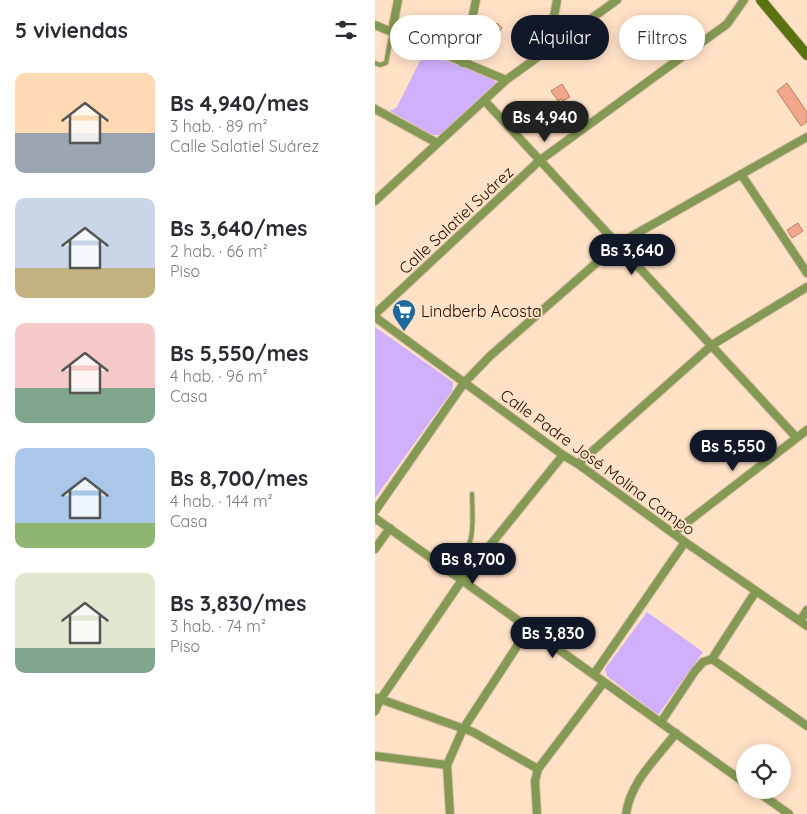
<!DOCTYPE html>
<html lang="es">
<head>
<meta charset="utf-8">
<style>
  :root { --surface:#fff; --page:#f7f7f7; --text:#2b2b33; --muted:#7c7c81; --accent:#111827 }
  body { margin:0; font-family:Quicksand,sans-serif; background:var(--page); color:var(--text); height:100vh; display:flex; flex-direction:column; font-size:19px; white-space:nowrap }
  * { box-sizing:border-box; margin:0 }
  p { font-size:16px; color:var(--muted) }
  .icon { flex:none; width:28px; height:28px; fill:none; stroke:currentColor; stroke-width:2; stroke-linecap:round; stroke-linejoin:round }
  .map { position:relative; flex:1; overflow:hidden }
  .drawer { display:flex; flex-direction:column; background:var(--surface); width:375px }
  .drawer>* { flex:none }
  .hud { position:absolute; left:15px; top:15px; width:341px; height:45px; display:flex; gap:10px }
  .tools { position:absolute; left:361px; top:744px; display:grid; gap:10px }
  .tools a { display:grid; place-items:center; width:55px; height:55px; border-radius:50%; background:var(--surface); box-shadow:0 2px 12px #0003; font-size:25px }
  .price { position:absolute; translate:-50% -42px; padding:0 11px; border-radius:18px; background:var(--accent); color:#fff; font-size:16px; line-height:32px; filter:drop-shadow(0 1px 2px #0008) }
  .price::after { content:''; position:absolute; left:50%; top:30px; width:15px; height:11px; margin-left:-8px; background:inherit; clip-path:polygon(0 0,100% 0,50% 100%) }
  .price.current { background:#222; color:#fff }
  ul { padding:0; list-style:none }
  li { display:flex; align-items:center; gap:15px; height:125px; padding:0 15px }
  li span { display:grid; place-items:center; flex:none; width:140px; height:100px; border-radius:10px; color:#555 }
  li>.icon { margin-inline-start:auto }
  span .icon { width:60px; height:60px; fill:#fffc; stroke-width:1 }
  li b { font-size:21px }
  h2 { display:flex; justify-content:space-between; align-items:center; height:60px; padding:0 15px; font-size:21px }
  .pill { padding:0 18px; border-radius:22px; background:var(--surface); box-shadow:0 2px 12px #0003; font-size:18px; line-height:45px }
  .pill.current { background:var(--accent); color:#fff }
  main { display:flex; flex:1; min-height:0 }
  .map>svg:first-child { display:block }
  .green { fill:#d0affd }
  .building { fill:#f1a88a; stroke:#b87e66 }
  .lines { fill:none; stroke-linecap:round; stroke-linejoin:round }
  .lane-casing { stroke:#dabea6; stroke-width:6 }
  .street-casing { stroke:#dabea6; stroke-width:10 }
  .secondary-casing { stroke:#dabea6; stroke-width:12 }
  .lane { stroke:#849a54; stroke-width:4 }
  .street { stroke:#849a54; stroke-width:8 }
  .secondary { stroke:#5a720f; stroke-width:10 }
  .labels { text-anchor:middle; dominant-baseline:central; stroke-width:4; stroke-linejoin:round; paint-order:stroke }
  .street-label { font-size:16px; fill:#190900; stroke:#ffe1c6 }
  .poi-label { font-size:16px; fill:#190900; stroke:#ffe1c6; text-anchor:start }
</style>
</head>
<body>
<main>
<section class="drawer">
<h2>5 viviendas<svg class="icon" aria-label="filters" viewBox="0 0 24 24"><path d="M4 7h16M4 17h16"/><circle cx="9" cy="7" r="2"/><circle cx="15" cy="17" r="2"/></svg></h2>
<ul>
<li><span style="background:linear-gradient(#ffd9b3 60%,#9aa5b1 0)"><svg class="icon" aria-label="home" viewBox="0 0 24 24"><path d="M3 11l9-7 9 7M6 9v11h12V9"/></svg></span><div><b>Bs 4,940/mes</b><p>3 hab. · 89 m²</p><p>Calle Salatiel Suárez</p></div></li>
<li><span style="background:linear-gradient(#c9d6e8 70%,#c2b280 0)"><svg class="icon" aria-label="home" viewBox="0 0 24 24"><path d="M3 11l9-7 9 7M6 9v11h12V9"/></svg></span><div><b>Bs 3,640/mes</b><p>2 hab. · 66 m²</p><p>Piso</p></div></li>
<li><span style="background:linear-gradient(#f6c9c9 65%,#7fa58c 0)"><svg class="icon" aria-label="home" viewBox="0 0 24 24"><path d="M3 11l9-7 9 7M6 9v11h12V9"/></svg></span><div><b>Bs 5,550/mes</b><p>4 hab. · 96 m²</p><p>Casa</p></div></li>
<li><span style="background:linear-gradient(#a9c7e8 75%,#8fb573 0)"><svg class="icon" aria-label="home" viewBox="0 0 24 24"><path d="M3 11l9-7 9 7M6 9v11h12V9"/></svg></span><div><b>Bs 8,700/mes</b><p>4 hab. · 144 m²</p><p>Casa</p></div></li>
<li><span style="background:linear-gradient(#dfe7d0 75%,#7fa58c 0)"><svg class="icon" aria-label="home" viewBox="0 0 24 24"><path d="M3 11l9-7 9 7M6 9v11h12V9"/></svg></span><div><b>Bs 3,830/mes</b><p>3 hab. · 74 m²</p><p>Piso</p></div></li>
</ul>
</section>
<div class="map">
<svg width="432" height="814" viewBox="0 0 432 814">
  <rect width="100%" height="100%" fill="#ffe1c6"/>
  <path class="green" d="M45 51 118 78 121 83 120 86 66 135H57L15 111 22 107 46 59 44 53Z
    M0 327 78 382 77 391 0 498Z
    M272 612 328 652 283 715 232 676 230 669Z"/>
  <path class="building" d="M122 23 127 28 117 40 107 32 113 25 117 29Z
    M412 83 432 112V122L426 126 402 91Z
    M187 84 195 97 188 101 186 99 183 101 176 91Z
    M423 223 428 231 417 238 412 230Z"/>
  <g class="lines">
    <g class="lane-casing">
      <path id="lane" d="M0 63 5 65 11 63 17 31
        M77 573C101 542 98 531 97 494"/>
    </g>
    <g class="street-casing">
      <path id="street" d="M0 25 131 80
        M17 31 23 0
        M173 49 182 0
        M88 63 101 0
        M109 100 421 437
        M0 109 62 143
        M366 174 432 273
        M0 201 131 80 242 0
        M0 314 164 161 352 24 369 0
        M0 317 188 455 203 464 310 542 432 626
        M203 464 337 345 432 287
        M0 511 89 383 115 356 243 244 432 137
        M0 518 370 783
        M298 533 432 430
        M0 549 15 528
        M425 621 432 610
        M337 659 432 726
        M219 674 310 542
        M2 698 98 732 163 769
        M0 711 5 700 87 580 188 455
        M286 722 320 671 328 662 337 659 381 591
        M0 756 72 765
        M380 790 414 814
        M75 814 72 765 88 729 154 628
        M162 814 160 781 163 769 229 682
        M251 814C255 782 282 758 301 733"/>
    </g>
    <g class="secondary-casing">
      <path id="secondary" d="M386 0 432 55"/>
    </g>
    <use href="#lane" class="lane"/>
    <use href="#street" class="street"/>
    <use href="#secondary" class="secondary"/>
  </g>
  <defs>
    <g id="supermarket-pin" transform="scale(1.25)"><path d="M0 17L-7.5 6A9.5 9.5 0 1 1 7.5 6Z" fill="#1f6a9d" stroke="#ffe1c6"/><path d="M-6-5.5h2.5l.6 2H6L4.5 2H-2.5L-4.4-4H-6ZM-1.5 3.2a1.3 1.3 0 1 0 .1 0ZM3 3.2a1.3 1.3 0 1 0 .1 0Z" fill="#fff"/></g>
  </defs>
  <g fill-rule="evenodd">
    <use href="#supermarket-pin" x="29" y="311"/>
  </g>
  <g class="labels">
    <g class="street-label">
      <text transform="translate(81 220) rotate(-43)">Calle Salatiel Suárez</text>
      <text transform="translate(223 462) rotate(36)">Calle Padre José Molina Campo</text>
    </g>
    <g class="poi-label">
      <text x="46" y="311">Lindberb Acosta</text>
    </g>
  </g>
</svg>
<div class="tools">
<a><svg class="icon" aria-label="locate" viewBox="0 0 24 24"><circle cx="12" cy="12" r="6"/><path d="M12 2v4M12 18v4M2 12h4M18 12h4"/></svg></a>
</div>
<b class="price current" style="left:170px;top:143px">Bs 4,940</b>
<b class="price" style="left:257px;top:276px">Bs 3,640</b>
<b class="price" style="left:358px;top:472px">Bs 5,550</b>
<b class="price" style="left:98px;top:585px">Bs 8,700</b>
<b class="price" style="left:178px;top:659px">Bs 3,830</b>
<div class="hud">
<a class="pill">Comprar</a>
<a class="pill current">Alquilar</a>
<a class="pill">Filtros</a>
</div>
</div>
</main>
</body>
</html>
